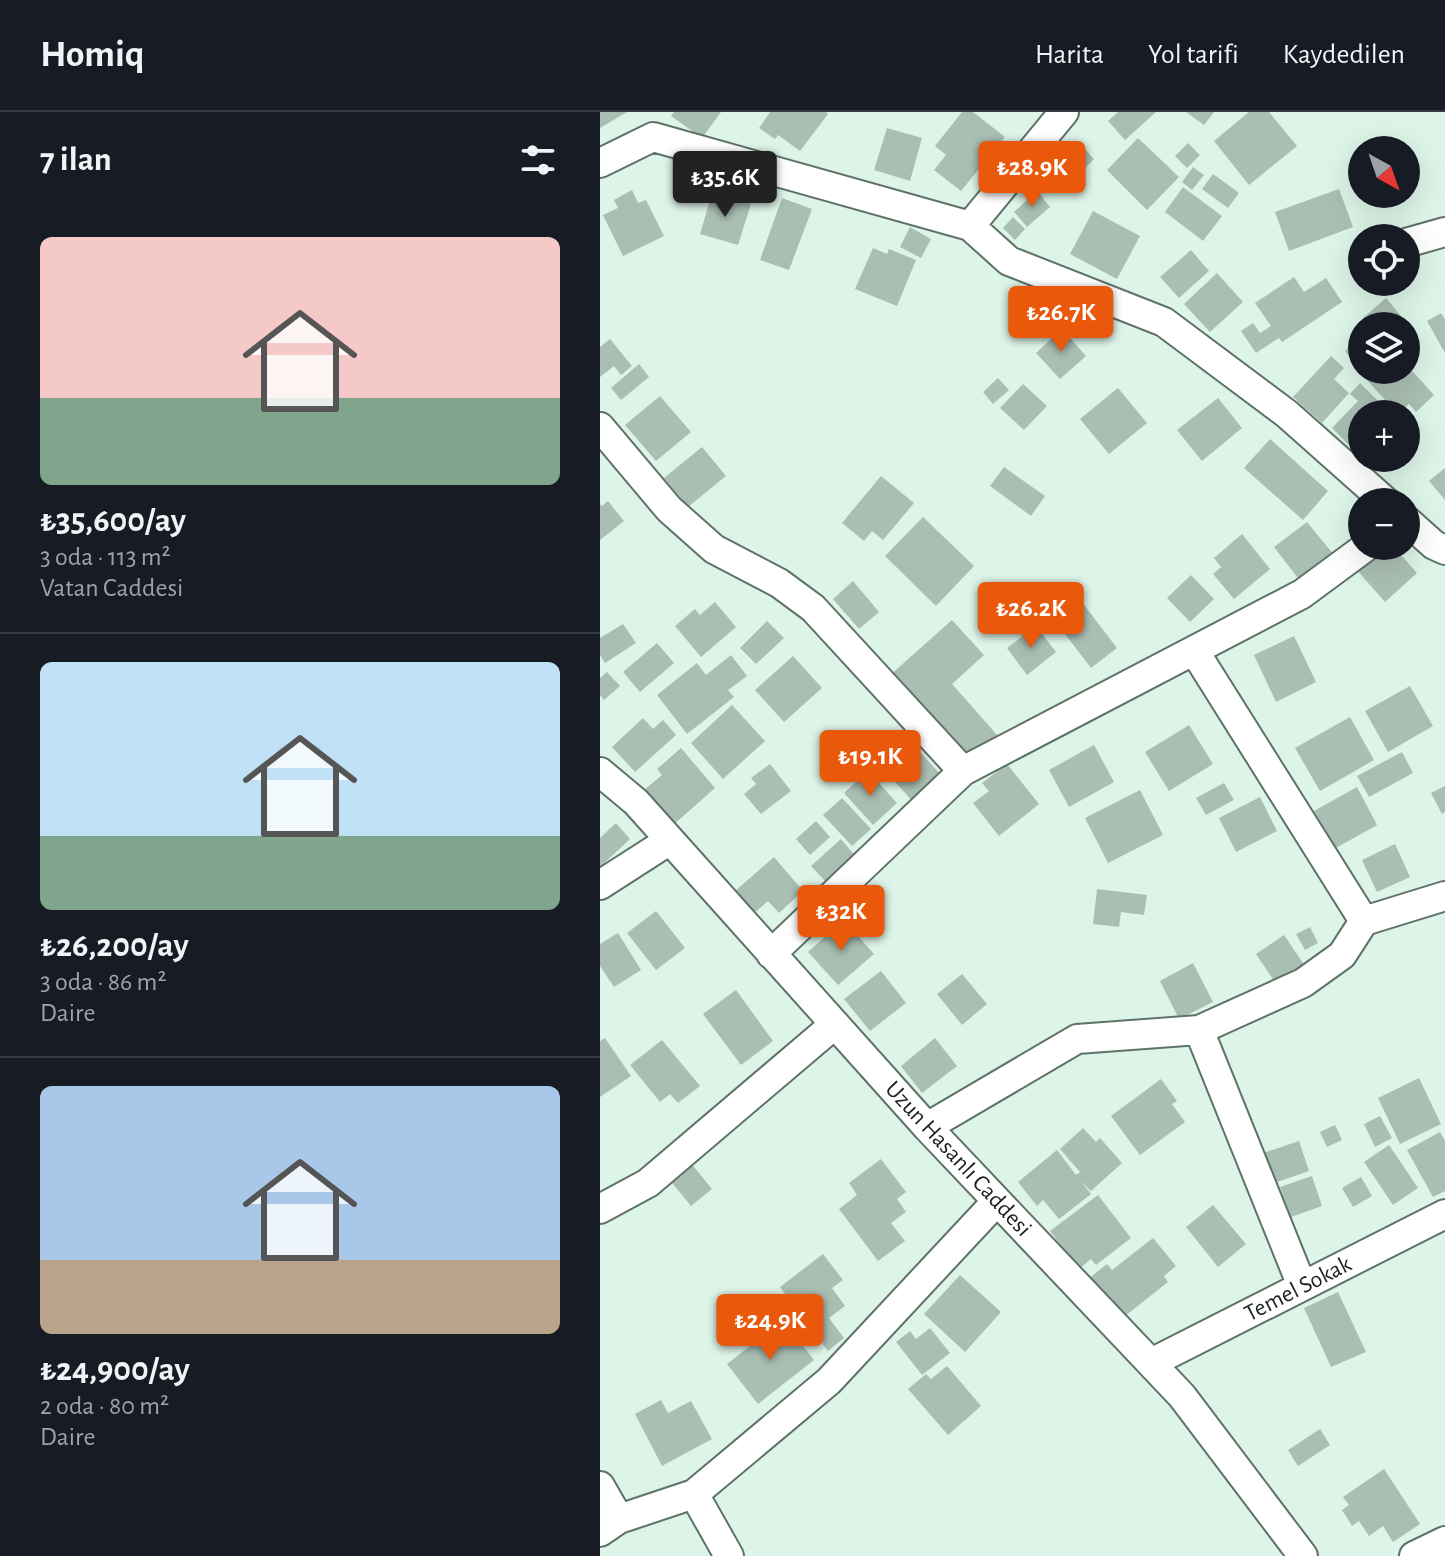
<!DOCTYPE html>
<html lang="tr">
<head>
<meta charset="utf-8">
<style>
  :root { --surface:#171b24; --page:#20242c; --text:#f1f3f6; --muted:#9ea1a6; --line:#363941; --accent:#ea580c }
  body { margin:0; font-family:"Alegreya Sans",sans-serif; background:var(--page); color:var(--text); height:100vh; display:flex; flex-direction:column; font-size:30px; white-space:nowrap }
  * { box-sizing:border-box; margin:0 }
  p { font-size:26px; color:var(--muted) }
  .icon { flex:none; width:44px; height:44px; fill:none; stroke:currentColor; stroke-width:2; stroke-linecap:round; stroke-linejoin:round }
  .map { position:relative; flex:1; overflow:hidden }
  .panel { display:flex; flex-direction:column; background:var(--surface); width:600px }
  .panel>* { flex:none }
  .needle { width:52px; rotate:140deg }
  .controls { position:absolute; left:748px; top:24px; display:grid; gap:16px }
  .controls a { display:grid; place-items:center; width:72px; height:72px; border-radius:50%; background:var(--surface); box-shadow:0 8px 32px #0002; font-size:40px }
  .price { position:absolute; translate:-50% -68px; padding:0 18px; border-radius:8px; background:var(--accent); color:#fff; font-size:26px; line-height:52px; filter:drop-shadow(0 2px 4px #0008) }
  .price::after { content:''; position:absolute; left:50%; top:48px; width:24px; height:18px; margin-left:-12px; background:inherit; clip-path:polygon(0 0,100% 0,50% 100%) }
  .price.current { background:#222; color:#fff }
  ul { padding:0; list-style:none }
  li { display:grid; align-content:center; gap:16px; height:424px; padding:0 40px }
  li+li { border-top:2px solid var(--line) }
  li span { display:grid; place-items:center; height:248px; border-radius:12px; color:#555 }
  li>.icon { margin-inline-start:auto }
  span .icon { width:144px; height:144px; fill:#fffc; stroke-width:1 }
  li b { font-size:34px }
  h2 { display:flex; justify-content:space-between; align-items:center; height:96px; padding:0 40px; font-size:34px }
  header { display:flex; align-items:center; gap:48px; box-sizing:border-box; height:112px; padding:0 40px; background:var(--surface); border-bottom:2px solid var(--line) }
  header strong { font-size:38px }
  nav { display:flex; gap:44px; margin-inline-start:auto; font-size:28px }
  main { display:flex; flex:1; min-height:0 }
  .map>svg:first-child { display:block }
  .building { fill:#aabfb4 }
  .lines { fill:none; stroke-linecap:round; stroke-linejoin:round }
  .minor-casing { stroke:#5e7268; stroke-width:32 }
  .minor { stroke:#fff; stroke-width:28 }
  .labels { text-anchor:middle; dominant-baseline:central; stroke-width:8; stroke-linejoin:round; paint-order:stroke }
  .street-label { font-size:24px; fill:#1a221e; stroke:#fff }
</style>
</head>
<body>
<header>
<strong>Homiq</strong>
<nav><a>Harita</a><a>Yol tarifi</a><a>Kaydedilen</a></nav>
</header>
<main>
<section class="panel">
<h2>7 ilan<svg class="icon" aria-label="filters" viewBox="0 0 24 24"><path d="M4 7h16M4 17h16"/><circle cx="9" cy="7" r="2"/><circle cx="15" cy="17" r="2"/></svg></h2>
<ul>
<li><span style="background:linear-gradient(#f6c9c9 65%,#7fa58c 0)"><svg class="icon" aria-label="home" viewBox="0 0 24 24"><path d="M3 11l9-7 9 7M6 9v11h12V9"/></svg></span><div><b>₺35,600/ay</b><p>3 oda · 113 m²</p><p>Vatan Caddesi</p></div></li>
<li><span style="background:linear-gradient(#bfe0f5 70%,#7fa58c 0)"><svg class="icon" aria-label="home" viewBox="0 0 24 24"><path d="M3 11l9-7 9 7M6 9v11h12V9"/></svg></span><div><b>₺26,200/ay</b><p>3 oda · 86 m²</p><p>Daire</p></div></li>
<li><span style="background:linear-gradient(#a9c7e8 70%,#b9a48a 0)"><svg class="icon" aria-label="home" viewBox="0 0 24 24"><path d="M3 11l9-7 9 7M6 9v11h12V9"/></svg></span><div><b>₺24,900/ay</b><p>2 oda · 80 m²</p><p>Daire</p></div></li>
</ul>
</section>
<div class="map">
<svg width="845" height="1444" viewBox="0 0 845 1444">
  <rect width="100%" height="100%" fill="#ddf4e8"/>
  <path class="building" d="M0 0H27L0 16Z
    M74 0H121L102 26 71 4Z
    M170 0H226L228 2 200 39 178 23 175 27 159 16Z
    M362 0H373L405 25 361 79 334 58 346 43 335 34Z
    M518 0H556L525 28 508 9Z
    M586 0H614L604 13Z
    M649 0H669L697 34 649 73 614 29Z
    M287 16 322 26 310 69 274 58Z
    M538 26 579 65 547 98 507 58Z
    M588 31 600 43 587 56 575 44Z
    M482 34 494 47 480 61 467 47Z
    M451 44 463 55 453 66 441 55Z
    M107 54 127 58 123 78 103 74Z
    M593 55 604 63 592 78 582 70Z
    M613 62 639 81 628 96 602 77Z
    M583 75 622 104 603 129 565 100Z
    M739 77 753 115 689 139 675 100Z
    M32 78 38 91 46 88 64 124 23 144 3 103 18 96 14 88Z
    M437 79 450 95 427 115 414 100Z
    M112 81 151 92 138 133 100 122Z
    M182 86 212 97 189 158 160 148Z
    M493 99 540 124 517 167 470 142Z
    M413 105 425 117 415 128 403 116Z
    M310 115 331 127 321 146 300 135Z
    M273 136 287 142 289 137 316 148 297 194 255 177Z
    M591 138 609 159 579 186 560 165Z
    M617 161 643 190 610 220 584 192Z
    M694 165 704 180 726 166 742 190 682 230 679 226 656 241 641 219 653 211 660 221 671 214 655 191Z
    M786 186 810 215 806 218V214H770L763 206Z
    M841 201 845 207V241L827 209Z
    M462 217 486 244 460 267 436 241Z
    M762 224V259L745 239Z
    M10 227 32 254 21 263 14 254 0 265V235Z
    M731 244 744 256 734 267 749 281 722 311 693 285Z
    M39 252 49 265 21 288 11 276Z
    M806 252 834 283 816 300 809 292 798 302 765 266 773 258H806Z
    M398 266 409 278 393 292 383 280Z
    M760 271 791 302H762V335L757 341 732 316 758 289 750 282Z
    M423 272 447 294 424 318 400 296Z
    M518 276 547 311 509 342 480 307Z
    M60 284 91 320 56 349 25 313Z
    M618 286 642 316 602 349 577 318Z
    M670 327 728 379 703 408 644 356Z
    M102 335 126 364 88 395 64 366Z
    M404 355 445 384 431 404 390 374Z
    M845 356V388L829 369Z
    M281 364 314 391 283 428 272 419 264 429 242 411Z
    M8 389 24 409 0 428V392L2 394Z
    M323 405 374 454 336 494 285 444Z
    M707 410 738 448 704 474 674 435Z
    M642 422 670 457 634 487 613 462 621 455 614 446Z
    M782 434H793L817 461 785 490 756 457Z
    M591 463 614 487 590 510 567 486Z
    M253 469 279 500 259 517 233 487Z
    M478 485 517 536 491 556 452 505Z
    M115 490 136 515 101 545 75 514 95 497 100 503Z
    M352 508 384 543 352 572 398 624 366 653 288 565Z
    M167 509 184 526 156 552 140 536Z
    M23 512 36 531 5 551 0 543V526Z
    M436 514 456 540 427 563 407 536Z
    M694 524 716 570 676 590 654 543Z
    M57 531 74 551 40 580 23 560Z
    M131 543 147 564 128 578 134 585 87 622 57 583 97 551 106 563Z
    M193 544 222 576 184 610 155 578Z
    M7 560 20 574 4 588 0 583V566Z
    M810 574 833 614 788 640 765 599Z
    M132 593 165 629 123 667 91 631Z
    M750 605 774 648 720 679 695 636Z
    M43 606 53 617 63 608 76 623 35 660 12 635Z
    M589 613 613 652 569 679 545 640Z
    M313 632 341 663 312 689 284 657Z
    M494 633 514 670 469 695 449 658Z
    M81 636 115 676 72 714 43 679 62 663 57 657Z
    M802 640 813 661 769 685 757 664Z
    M170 652 191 679 161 702 144 682 156 672 151 666Z
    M407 652 439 692 399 724 373 691 389 679 382 671Z
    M268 659 297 691 273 713 244 681Z
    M624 671 634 688 606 703 596 686Z
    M845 674V700L842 702 831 681Z
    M757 675 777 713 734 737 714 699Z
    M540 678 563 723 508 751 485 706Z
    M660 685 677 719 636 740 619 706Z
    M242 686 271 717 252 734 223 703Z
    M216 709 230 725 210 743 196 727Z
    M16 711 30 727 0 755V726Z
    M241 727 256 745 227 771 211 754Z
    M795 732 810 765 777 780 762 748Z
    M174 745 203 779 179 801 168 789 153 802 134 780Z
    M497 777 547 783 544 803 521 800 519 815 493 812Z
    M56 799 85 836 56 858 27 821Z
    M244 808 274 842 238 873 208 840Z
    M710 815 718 831 705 838 696 822Z
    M18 821 41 858 14 875 0 854V832Z
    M684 823 707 857 679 876 656 842Z
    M593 851 613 890 579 907 560 869Z
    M281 859 306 891 270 919 244 887Z
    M362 862 387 892 362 913 337 882Z
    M136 878 173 929 141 953 103 902Z
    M5 926 31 964 0 985V929Z
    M335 926 357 954 322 981 301 954Z
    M62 928 100 974 78 991 70 982 60 990 30 953Z
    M819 966 841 1012 800 1032 778 986Z
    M561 967 577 989 572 992 585 1010 540 1043 511 1004Z
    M780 1004 792 1026 775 1035 764 1012Z
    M735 1013 742 1028 727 1035 720 1020Z
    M483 1016 496 1030 500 1026 522 1051 491 1079 481 1069 491 1082 459 1107 443 1088 437 1094 418 1070 457 1038 476 1063 480 1060 460 1037Z
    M840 1020 845 1029V1079L833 1085 807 1038Z
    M699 1029 709 1059 671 1072 660 1042Z
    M789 1033 818 1076 793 1093 764 1050Z
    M281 1047 306 1080 297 1087 306 1100 291 1111 305 1129 278 1149 239 1097 257 1083 249 1071Z
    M90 1050 112 1077 91 1094 69 1067Z
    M712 1064 722 1094 691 1105 680 1075Z
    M761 1065 772 1084 753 1095 742 1076Z
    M498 1083 531 1126 496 1153 491 1147 479 1157 450 1119Z
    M613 1093 646 1132 618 1155 586 1115Z
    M553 1126 576 1154 564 1164 568 1170 520 1208 488 1167 507 1152 512 1158Z
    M223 1142 243 1168 232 1176 245 1194 229 1206 244 1226 228 1239 180 1175Z
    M360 1163 401 1200 365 1240 324 1202Z
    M738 1180 766 1240 731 1255 704 1196Z
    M183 1208 214 1248 158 1292 127 1252Z
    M330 1216 350 1241 322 1263 296 1230 310 1219 316 1227Z
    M347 1254 381 1294 348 1323 308 1277 326 1262 331 1267Z
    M61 1288 68 1301 91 1289 112 1327 62 1354 35 1302Z
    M720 1317 730 1333 698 1354 688 1338Z
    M784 1357 820 1412 793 1430 783 1414 769 1424 759 1409 752 1414 742 1398 749 1393 743 1385Z"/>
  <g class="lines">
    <g class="minor-casing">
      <path id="minor" d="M0 51 53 25 370 114 409 149 564 210 687 302 786 390
        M370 114 464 0
        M806 131 845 120
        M0 315 69 397 114 437 179 471 213 496 363 659
        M806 408 834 433 845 438
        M595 540 764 809
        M0 660 36 690 327 1015 582 1284 703 1444
        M0 773 70 728
        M171 842 363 659 702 482 767 434
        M599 918 702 1174
        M327 1015 477 927 599 918 703 871 742 843 764 809 845 784
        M0 1097 48 1071 235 912
        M551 1251 845 1102
        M0 1374 19 1407
        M94 1382 129 1444
        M0 1420 19 1407 94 1382 229 1269 397 1089
        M814 1444 845 1429"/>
    </g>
    <use href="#minor" class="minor"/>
  </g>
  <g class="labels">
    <g class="street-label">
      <text transform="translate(358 1047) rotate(47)">Uzun Hasanlı Caddesi</text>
      <text transform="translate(698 1177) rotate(-27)">Temel Sokak</text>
    </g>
  </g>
</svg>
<div class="controls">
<a><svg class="needle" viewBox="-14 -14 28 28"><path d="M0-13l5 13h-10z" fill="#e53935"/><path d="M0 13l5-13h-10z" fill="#9ea1a6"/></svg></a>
<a><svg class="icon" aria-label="locate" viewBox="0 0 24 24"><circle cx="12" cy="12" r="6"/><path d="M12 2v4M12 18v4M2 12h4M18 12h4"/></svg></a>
<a><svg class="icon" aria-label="layers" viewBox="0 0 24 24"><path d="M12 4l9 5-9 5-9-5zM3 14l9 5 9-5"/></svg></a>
<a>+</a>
<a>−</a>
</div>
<b class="price" style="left:432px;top:97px">₺28.9K</b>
<b class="price current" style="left:125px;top:107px">₺35.6K</b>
<b class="price" style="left:461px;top:242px">₺26.7K</b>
<b class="price" style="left:431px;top:538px">₺26.2K</b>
<b class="price" style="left:270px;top:686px">₺19.1K</b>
<b class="price" style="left:241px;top:841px">₺32K</b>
<b class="price" style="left:170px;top:1250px">₺24.9K</b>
</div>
</main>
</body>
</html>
